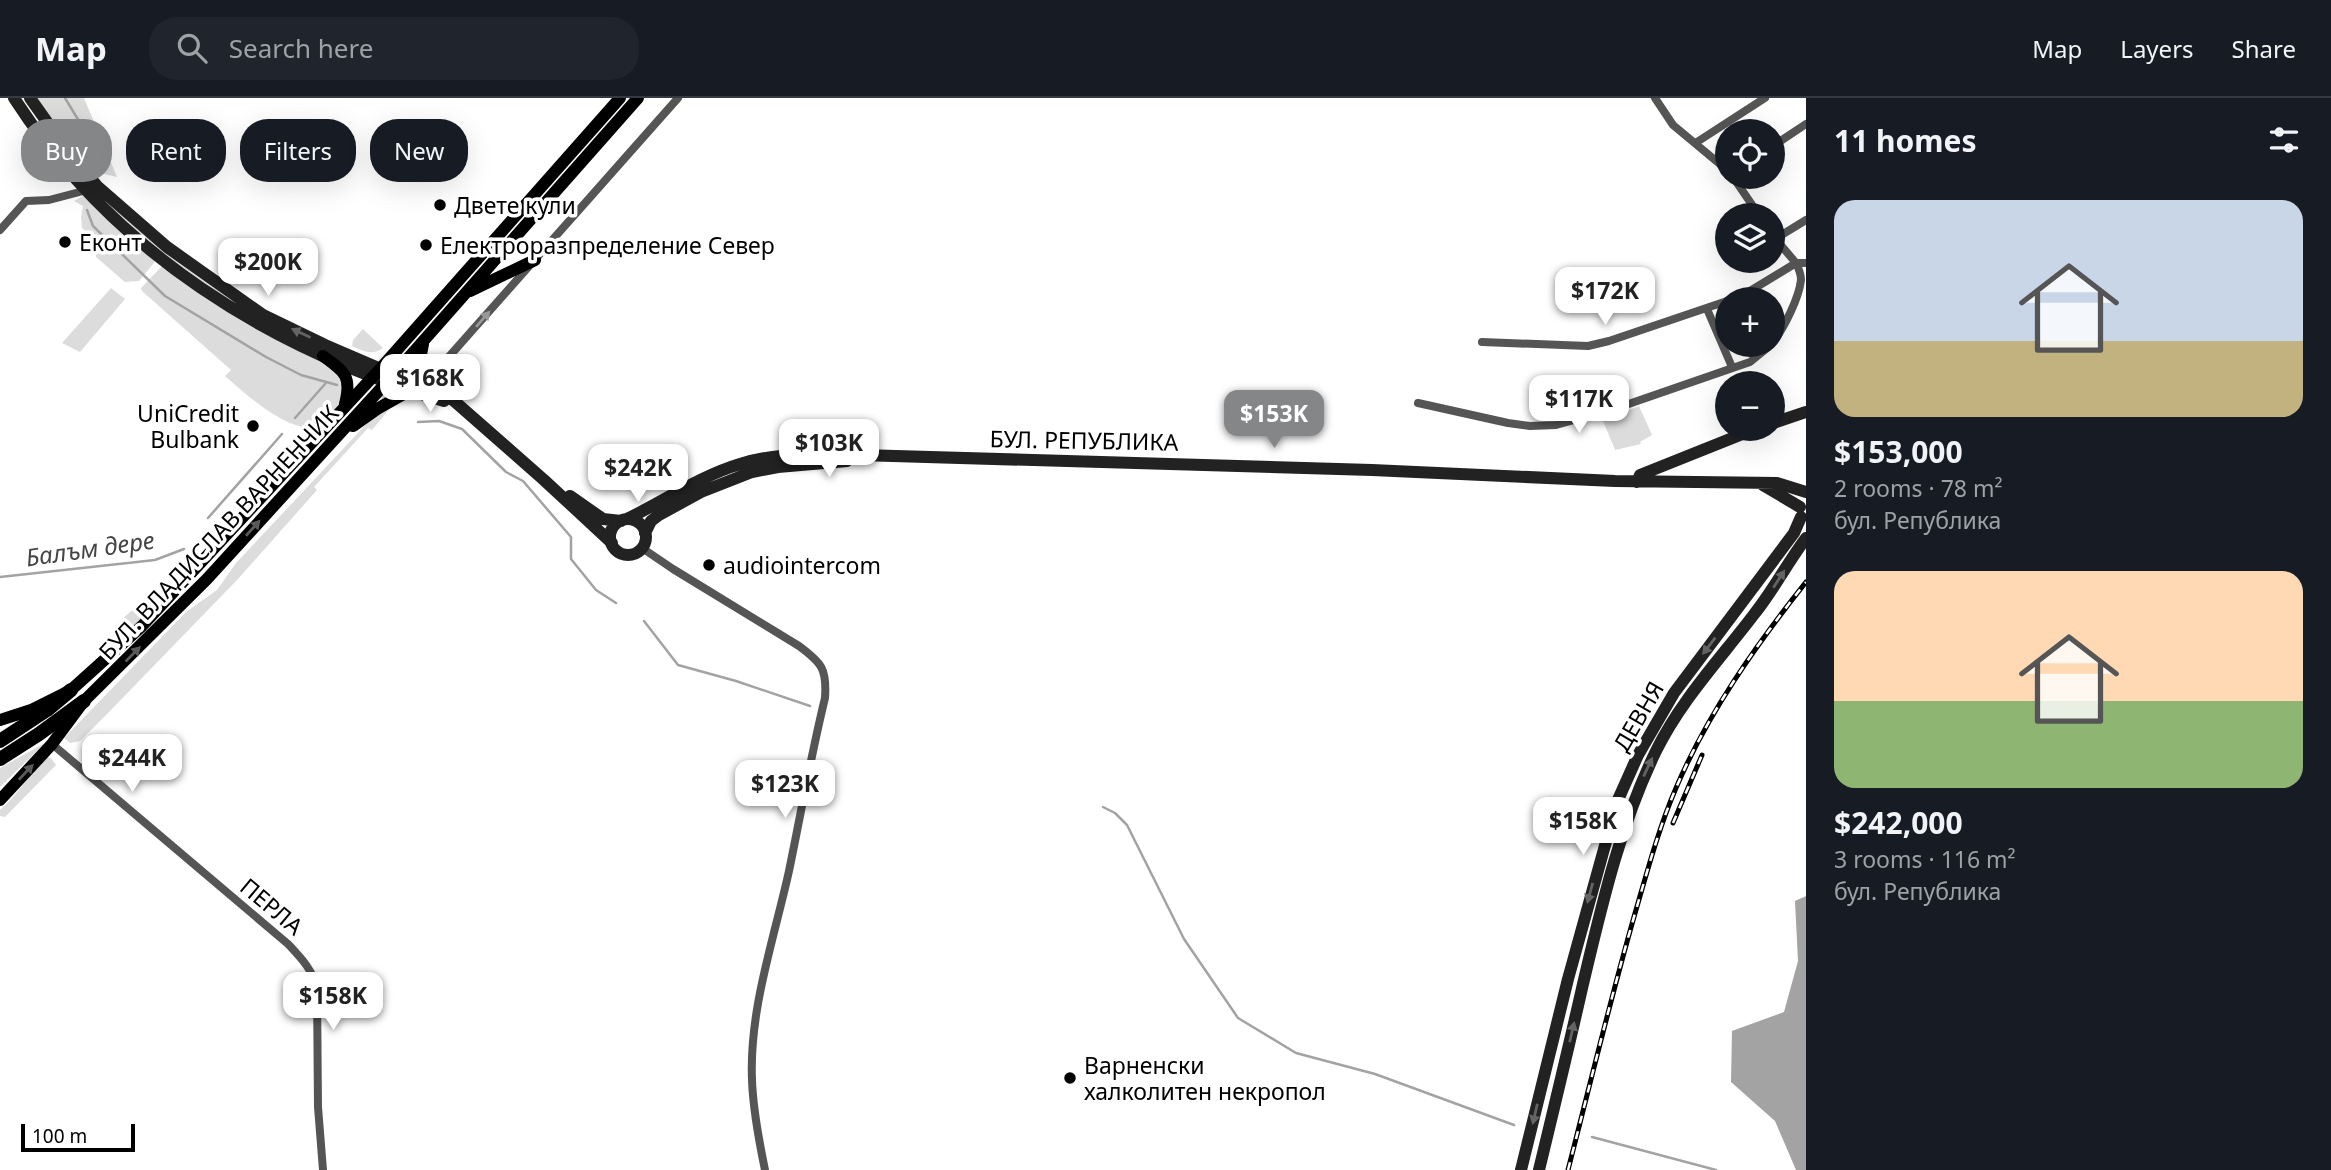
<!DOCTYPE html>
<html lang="en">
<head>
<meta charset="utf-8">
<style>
  :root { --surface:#171b24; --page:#20242c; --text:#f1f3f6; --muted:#9ea1a6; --line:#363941; --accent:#858687 }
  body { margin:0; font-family:"Noto Sans",sans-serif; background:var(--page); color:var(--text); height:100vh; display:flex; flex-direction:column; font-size:26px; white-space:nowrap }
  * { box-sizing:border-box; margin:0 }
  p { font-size:23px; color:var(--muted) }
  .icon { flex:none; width:38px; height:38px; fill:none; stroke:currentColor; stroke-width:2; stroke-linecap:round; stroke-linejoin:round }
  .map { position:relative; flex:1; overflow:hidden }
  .sheet { display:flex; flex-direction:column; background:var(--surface); width:525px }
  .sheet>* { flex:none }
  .top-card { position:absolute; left:21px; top:21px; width:665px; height:63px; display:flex; gap:14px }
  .buttons { position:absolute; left:1715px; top:21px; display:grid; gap:14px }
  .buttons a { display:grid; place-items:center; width:70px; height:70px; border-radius:50%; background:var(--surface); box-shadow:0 7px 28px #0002; font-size:35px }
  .scale { position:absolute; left:21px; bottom:18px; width:114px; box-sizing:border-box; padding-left:7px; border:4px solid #000; border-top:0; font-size:19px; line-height:24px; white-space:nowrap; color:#000; -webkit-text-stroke:5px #fff; paint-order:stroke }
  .price { position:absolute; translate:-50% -60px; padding:0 16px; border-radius:14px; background:#fff; color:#222; font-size:23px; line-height:46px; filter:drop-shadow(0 2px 4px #0008) }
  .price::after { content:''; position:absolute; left:50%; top:42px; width:21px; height:16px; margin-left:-10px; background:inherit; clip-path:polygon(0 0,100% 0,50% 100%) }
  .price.active { background:var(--accent); color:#fff }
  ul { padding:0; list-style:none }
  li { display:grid; align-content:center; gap:14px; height:371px; padding:0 28px }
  li span { display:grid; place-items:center; height:217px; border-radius:21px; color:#555 }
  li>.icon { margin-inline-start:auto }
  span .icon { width:126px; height:126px; fill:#fffc; stroke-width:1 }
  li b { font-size:30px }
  h2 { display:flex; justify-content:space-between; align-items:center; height:84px; padding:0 28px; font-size:30px }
  .tag { padding:0 24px; border-radius:28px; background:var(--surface); box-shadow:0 7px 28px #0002; font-size:24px; line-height:63px }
  .tag.active { background:var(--accent); color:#fff }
  header { display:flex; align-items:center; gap:42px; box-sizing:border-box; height:98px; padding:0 35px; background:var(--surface); border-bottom:2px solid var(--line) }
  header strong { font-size:33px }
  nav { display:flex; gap:38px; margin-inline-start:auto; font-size:24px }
  .search { width:490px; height:63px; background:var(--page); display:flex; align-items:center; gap:18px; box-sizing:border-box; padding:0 24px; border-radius:28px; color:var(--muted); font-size:26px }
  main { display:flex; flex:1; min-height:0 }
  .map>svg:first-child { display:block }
  .green { fill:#dcdcdc }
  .water { fill:#a3a3a3 }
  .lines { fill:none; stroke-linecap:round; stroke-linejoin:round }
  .stream { stroke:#a3a3a3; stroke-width:2.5 }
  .street { stroke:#555; stroke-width:8 }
  .secondary { stroke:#222; stroke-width:12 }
  .primary { stroke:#000; stroke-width:12 }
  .highway { stroke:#000; stroke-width:14 }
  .rail-casing { stroke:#000; stroke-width:5 }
  .rail { stroke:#fff; stroke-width:2.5; stroke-dasharray:8; stroke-linecap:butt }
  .oneway { fill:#999 }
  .oneway2 { fill:#646464 }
  .oneway3 { fill:#595959 }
  .poi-dot { fill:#000; stroke:#fff; stroke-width:2.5 }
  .labels { text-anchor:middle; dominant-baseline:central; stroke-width:7; stroke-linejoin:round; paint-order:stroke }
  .poi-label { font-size:23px; fill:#000; stroke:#fff; text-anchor:start }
  .street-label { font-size:23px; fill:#000; stroke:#fff }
  .water-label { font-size:24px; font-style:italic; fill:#444; stroke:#fff }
</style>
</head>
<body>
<header>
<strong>Map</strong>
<div class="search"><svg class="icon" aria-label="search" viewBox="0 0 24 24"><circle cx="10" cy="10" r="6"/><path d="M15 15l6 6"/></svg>Search here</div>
<nav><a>Map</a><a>Layers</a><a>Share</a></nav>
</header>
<main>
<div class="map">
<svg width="1806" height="1072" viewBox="0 0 1806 1072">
  <rect width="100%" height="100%" fill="#fff"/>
  <path class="green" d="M36 0H84L117 79 100 75 86 67 75 55 71 42 60 26 50 21Z
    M87 96 108 97 167 150 327 260 349 289C345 298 341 312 334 320 305 352 248 298 225 278L231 272 142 193 141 190 165 165 158 160 139 183 125 184 96 159 97 143 82 130 81 119 83 108 74 103Z
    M111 190 125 201 80 254 62 245Z
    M363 231 383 250C372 258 363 253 352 248L353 242Z
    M1639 308 1652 337 1640 344 1641 346 1615 352 1603 323Z
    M391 309 372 332 368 330 314 389 317 392 237 482 108 615 80 643 70 645 64 640 186 514 217 492 236 465 372 320Z
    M151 506 154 508 120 541 117 526C129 515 135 507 151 506Z
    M45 645 0 689V670Z
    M47 659 51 660 56 667 5 719 0 718V712C18 696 30 676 47 659Z"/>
  <path class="water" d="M1806 798V1072H1796L1775 1023 1731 984 1732 933 1784 914 1798 863 1795 803Z"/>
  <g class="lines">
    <path class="stream" d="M65 0 107 69
      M87 112 93 128 165 198 266 259 301 277 337 287
      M295 320 325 286
      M418 324 439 323 462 331 506 374 523 383 571 439V461L596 492 616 505
      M208 420 282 336
      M0 479 155 462 184 451
      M644 523 678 567 736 583 810 608
      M1103 709 1115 715 1127 727 1184 841 1238 920 1296 955 1375 976 1514 1027
      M1592 1039 1716 1072"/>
    <path class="street" d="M1655 0 1673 27 1727 72
      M1697 44 1765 0
      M1773 48 1806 26
      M1733 79 1759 117
      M0 132 26 103 49 102 91 91
      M1773 138 1796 165H1806
      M1775 141 1806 122
      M1731 201 1750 193 1796 165C1799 171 1801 176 1801 182 1799 200 1784 230 1773 244
      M1707 211 1732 269
      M1482 244 1588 248 1609 243 1727 203
      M446 297C440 283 439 275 446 262L678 0
      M1418 305 1508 325 1530 328 1556 327 1617 310 1750 264 1771 247
      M642 450 673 471 799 548C822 565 827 571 825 600 811 657 801 715 789 773 774 841 749 912 752 982 753 1012 759 1043 765 1072
      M52 646 288 846C301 860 312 871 317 890L318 1009 323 1072"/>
    <path class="secondary" d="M14 0C114 155 270 251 444 303
      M30 0 69 55 97 88 167 149 263 217 325 247 453 302 544 382 612 445
      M1773 325 1806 314
      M1637 384 1640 377 1755 331
      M1763 387 1800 409
      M570 398 603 421 621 423
      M627 421C664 403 700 378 740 366 768 357 797 356 826 356L1372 372 1615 383 1777 385 1806 394
      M610 439a18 18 0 1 1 36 0a18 18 0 1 1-36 0Z
      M645 435 651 423 659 417 701 394 752 374 778 369 847 363
      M1521 1072 1568 881 1617 704 1638 657 1674 595 1794 435 1801 419
      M1539 1072C1554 1010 1569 948 1583 886 1602 806 1620 727 1656 653 1681 602 1721 560 1755 515 1774 491 1788 464 1806 440"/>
    <path class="primary" d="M470 193 535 162
      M423 246 418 272 430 290
      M323 258C345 274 352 278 345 306
      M353 328 377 311 409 293
      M0 622 31 612 71 592 142 528 381 270 620 0
      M0 702 52 646 84 603 207 481 395 275 638 0"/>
    <path class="highway" d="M0 643 47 612 71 592
      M0 661 39 636 84 603"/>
    <g class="rail-casing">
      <path id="rail" d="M1673 725 1702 657
        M1568 1072C1591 983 1612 894 1638 805 1649 767 1660 727 1676 690 1708 615 1756 547 1806 484"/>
    </g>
    <use href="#rail" class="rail"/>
  </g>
  <defs><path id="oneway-solid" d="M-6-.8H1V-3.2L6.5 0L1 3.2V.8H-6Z" transform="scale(1.75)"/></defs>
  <use class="oneway" href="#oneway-solid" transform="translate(483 221) rotate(-49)"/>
  <g class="oneway2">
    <use href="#oneway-solid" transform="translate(301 235) rotate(-155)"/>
    <use href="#oneway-solid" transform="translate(1779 481) rotate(-57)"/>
    <use href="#oneway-solid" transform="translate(1709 548) rotate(127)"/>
    <use href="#oneway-solid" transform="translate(1648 669) rotate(-65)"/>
    <use href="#oneway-solid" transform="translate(1590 795) rotate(105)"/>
    <use href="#oneway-solid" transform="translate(1572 934) rotate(-77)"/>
    <use href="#oneway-solid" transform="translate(1535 1016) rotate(103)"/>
  </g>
  <g class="oneway3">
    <use href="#oneway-solid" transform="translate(253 430) rotate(-48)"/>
    <use href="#oneway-solid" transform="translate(133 556) rotate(-45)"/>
    <use href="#oneway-solid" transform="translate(26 674) rotate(-47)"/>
  </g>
  <g class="poi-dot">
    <circle cx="440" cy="107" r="7"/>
    <circle cx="65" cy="144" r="7"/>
    <circle cx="426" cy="147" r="7"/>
    <circle cx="253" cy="328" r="7"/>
    <circle cx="709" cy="467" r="7"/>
    <circle cx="1070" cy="980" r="7"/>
  </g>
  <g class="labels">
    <g class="poi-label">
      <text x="454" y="107">Двете кули</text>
      <text x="79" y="144">Еконт</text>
      <text x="440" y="147">Електроразпределение Север</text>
      <text x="239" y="315" text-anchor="end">UniCredit<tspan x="239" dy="26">Bulbank</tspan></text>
      <text x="723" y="467">audiointercom</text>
      <text x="1084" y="967">Варненски<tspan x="1084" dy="26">халколитен некропол</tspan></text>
    </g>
    <g class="street-label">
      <text transform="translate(1084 342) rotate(1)">БУЛ. РЕПУБЛИКА</text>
      <text transform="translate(218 434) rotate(-47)">БУЛ. ВЛАДИСЛАВ ВАРНЕНЧИК</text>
      <text transform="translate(1638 618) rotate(-60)">ДЕВНЯ</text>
      <text transform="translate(272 808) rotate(40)">ПЕРЛА</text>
    </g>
    <g class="water-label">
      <text transform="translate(90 450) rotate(-8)">Балъм дере</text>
    </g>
  </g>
</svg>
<div class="buttons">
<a><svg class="icon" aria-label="locate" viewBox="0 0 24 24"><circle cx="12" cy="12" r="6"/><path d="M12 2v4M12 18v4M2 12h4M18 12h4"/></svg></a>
<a><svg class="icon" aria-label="layers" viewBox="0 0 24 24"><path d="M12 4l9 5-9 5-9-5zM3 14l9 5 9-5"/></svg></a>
<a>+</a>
<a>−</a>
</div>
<div class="scale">100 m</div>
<b class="price" style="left:268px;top:200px">$200K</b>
<b class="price" style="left:1605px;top:229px">$172K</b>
<b class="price" style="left:430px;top:316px">$168K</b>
<b class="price" style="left:1579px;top:337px">$117K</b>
<b class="price active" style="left:1274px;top:352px">$153K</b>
<b class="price" style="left:829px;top:381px">$103K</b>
<b class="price" style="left:638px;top:406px">$242K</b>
<b class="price" style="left:132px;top:696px">$244K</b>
<b class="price" style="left:785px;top:722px">$123K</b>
<b class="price" style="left:1583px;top:759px">$158K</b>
<b class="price" style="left:333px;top:934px">$158K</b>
<div class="top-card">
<a class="tag active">Buy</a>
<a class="tag">Rent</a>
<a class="tag">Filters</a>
<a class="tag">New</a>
</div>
</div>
<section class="sheet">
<h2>11 homes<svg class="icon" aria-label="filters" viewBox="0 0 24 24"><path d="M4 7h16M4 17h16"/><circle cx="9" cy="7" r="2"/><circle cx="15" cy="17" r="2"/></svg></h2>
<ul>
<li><span style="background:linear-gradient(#c9d6e8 65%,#c2b280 0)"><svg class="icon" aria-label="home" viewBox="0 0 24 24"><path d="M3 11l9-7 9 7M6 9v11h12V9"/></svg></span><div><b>$153,000</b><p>2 rooms · 78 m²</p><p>бул. Република</p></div></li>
<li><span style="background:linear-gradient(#ffd9b3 60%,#8fb573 0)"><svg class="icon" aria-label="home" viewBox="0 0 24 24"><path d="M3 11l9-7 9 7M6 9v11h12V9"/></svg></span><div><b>$242,000</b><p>3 rooms · 116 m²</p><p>бул. Република</p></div></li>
</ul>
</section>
</main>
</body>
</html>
